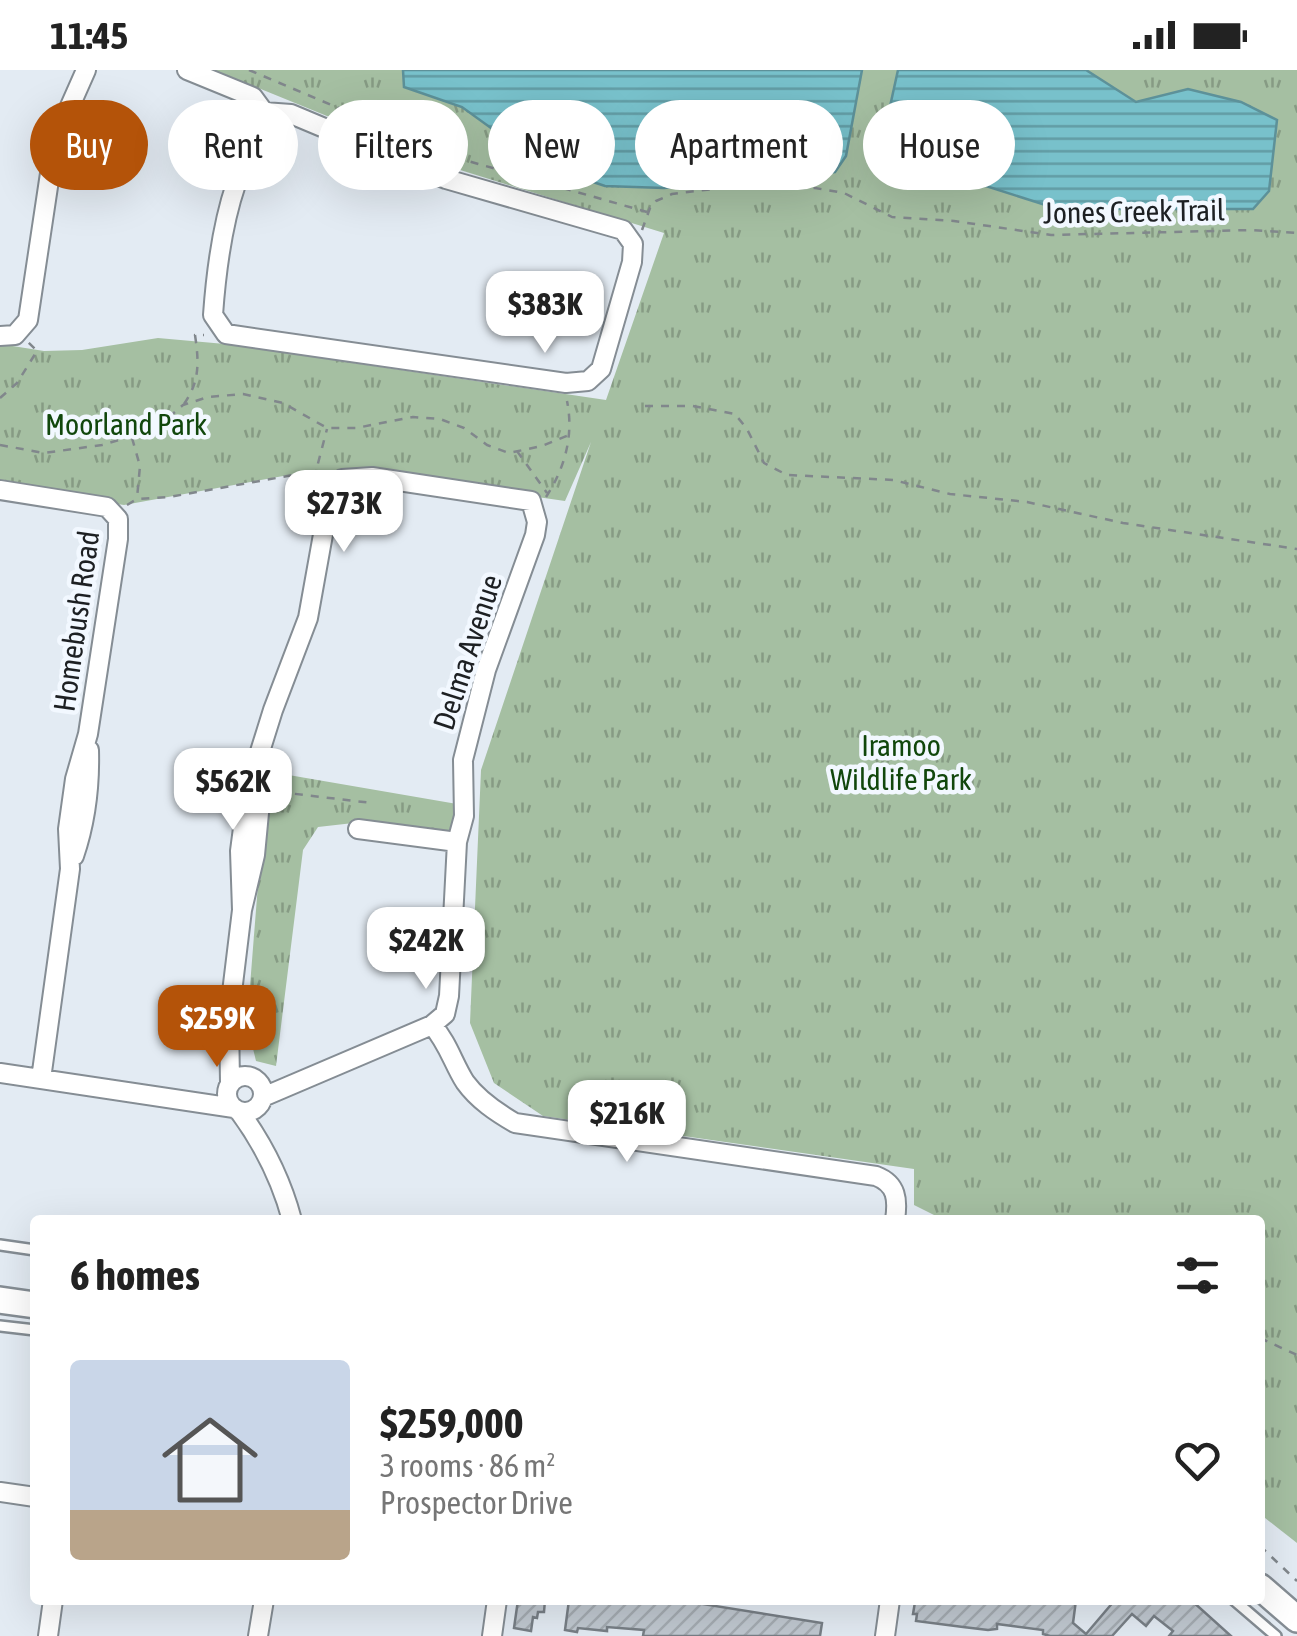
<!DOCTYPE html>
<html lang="en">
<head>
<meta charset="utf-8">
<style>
  :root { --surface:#fff; --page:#f6f6f6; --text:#222; --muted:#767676; --line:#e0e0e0; --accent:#b45309 }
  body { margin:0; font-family:"Asap Condensed",sans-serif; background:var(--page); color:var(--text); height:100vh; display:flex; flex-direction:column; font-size:38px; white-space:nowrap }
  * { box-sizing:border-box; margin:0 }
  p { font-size:32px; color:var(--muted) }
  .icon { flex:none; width:55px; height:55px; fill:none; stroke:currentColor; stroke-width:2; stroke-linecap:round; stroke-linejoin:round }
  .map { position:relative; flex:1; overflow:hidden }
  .sheet { position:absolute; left:30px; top:1145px; width:1235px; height:390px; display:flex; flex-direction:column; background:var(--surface); border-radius:10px; box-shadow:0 10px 40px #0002 }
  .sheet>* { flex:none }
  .guide { position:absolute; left:30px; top:30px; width:1238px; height:90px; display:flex; gap:20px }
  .price { position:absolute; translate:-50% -85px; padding:0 22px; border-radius:20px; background:#fff; color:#222; font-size:32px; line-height:65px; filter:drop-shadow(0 2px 5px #0008) }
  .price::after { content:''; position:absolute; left:50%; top:60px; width:30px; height:22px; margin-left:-15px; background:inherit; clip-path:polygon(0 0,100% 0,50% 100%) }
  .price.active { background:var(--accent); color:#fff }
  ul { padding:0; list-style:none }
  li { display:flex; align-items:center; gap:30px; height:250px; padding:0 40px }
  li+li { border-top:2px solid var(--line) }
  li span { display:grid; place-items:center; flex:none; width:280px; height:200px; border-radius:10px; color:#555 }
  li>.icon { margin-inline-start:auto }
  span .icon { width:120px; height:120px; fill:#fffc; stroke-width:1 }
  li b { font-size:42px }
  h2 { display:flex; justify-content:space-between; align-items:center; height:120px; padding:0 40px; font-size:42px }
  .tag { padding:0 35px; border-radius:45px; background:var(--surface); box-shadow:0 10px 40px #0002; font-size:35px; line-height:90px }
  .tag.active { background:var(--accent); color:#fff }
  .status { display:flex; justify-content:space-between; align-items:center; height:70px; padding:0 50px; background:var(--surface); direction:ltr }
  .status svg { height:28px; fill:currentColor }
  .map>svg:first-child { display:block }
  .park { fill:url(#park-tufts) }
  .water { fill:url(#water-rules); stroke:#5d9199; stroke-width:2.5 }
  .building { fill:url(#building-hatch); stroke:#787f86; stroke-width:2.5 }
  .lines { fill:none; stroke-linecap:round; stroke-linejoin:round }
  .lane-casing { stroke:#858d94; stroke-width:14 }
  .street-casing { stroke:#858d94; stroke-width:22 }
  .secondary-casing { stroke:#858d94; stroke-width:30 }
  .path { stroke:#81878c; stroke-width:2.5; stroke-dasharray:8 8; stroke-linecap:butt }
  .lane { stroke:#fff; stroke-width:9 }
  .street { stroke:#fff; stroke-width:18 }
  .secondary { stroke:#fff; stroke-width:25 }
  .labels { text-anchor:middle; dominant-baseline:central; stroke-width:9; stroke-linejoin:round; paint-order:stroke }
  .street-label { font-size:30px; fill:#1d2023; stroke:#f2f8ff }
  .park-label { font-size:30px; fill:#11470c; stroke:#f2f8ff }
</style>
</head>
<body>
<div class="status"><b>11:45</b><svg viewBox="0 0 49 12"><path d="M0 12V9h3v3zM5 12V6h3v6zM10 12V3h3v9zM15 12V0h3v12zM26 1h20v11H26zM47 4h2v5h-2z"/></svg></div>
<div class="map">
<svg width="1297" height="1566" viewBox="0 0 1297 1566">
  <defs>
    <pattern id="park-tufts" width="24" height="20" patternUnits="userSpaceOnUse" patternTransform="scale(2.5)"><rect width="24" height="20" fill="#a5bfa2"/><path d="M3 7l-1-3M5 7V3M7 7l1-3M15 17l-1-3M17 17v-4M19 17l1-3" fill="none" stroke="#869b84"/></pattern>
    <pattern id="water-rules" width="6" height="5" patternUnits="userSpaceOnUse" patternTransform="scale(2.5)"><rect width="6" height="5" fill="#78c1cb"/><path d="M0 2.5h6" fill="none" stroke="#629ca4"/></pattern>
    <pattern id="building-hatch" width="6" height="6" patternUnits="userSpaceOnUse" patternTransform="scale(2.5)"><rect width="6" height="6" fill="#c0c8d0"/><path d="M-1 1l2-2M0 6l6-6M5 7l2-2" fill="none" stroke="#a5acb2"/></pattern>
  </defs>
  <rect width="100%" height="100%" fill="#e3ebf3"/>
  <path class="park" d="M214 0H1297V1473L1260 1444V1150H944L914 1135V1099L543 1046 494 1013 470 953 481 700 591 372 565 431 349 400 311 401 124 435 0 417V274L44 281 82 280 158 268 225 274 606 330 664 163 457 99Z
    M277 703 457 734 453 762 371 751 318 757 303 780 276 996 256 991 247 954 266 713Z"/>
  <path class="water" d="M403 0H862L846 86 835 102 664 118 605 116 542 95 462 37 404 17Z
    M898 0H1086L1136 32 1188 19 1241 32 1277 50 1269 121 1253 139H1058L986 116 928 115 890 98 887 50Z"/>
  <path class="building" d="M518 1530H545L544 1542H538L537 1548 533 1547 531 1561 514 1558Z
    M569 1530 676 1533 678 1530 822 1553 820 1566H643L644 1560 607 1557V1561L578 1558 577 1562 565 1560Z
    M919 1530H1076L1073 1553 1086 1564 1115 1530H1191L1231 1566H1169L1173 1561 1154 1546 1146 1556 1132 1544 1112 1566H1050L1043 1564V1560L997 1554V1559L988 1560 963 1557 916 1551 917 1544H913L915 1532Z"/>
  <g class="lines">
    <g class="lane-casing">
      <path id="lane" d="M0 1175 35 1180
        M0 1256 35 1260
        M1234 1530 1276 1566"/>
    </g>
    <g class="street-casing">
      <path id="street" d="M187 0 253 27 264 42
        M264 42 291 44 446 109 623 160 633 174 632 192 601 299 588 311 566 313 226 264 213 245C216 203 222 155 236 114 244 91 262 67 264 42Z
        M0 266 15 265 28 250 55 70 86 0
        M0 420 107 437 118 449V469L88 664 75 709 68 759 70 799 41 1009
        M358 759 457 772
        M74 786C86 751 90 717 89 680
        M242 840 240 781 248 720 273 640 308 548 331 420 342 409 372 407 531 431 537 452 535 465 486 600 463 690 464 746 457 772 449 926 445 944 432 955 263 1027
        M432 955C448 973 453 993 465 1012 478 1030 496 1042 515 1053L876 1106C897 1114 898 1130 895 1150
        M0 1003 234 1038
        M227 1024a18 18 0 1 1 36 0a18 18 0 1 1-36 0Z
        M230 1013 229 947 242 840 255 785 261 722 260 699
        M239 1041C264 1075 281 1109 292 1150
        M0 1422 35 1427
        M48 1566 53 1530
        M258 1566 264 1530
        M492 1566 497 1530
        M885 1566 890 1530"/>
    </g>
    <g class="secondary-casing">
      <path id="secondary" d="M0 1230 35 1235
        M1260 1517 1297 1549"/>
    </g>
    <path class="path" d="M249 0 454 87 647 142
      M642 160 650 138 656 131 672 124 721 118H815L844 123 892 147 954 151 1051 165 1252 160 1297 163
      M0 328 17 313 37 281 28 272
      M184 334C200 311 199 292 195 265H204
      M645 336H693L735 344 747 359 764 393 787 405 893 410 950 424 1027 432 1123 453 1297 479
      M132 368 140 396 137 428
      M0 375 44 383 102 375 132 366 168 348 183 335 208 327 243 324 283 333 327 358H356L413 347 440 349 464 358 487 375 509 383 542 376 569 365
      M517 381 547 423
      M324 403 316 401 327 359
      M546 427C565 398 574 365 567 331
      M127 435 137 429 169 427 316 401
      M279 722 372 733
      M913 1149 916 1150
      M1260 1268 1297 1285
      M1260 1476 1297 1511"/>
    <use href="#lane" class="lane"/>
    <use href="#street" class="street"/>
    <use href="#secondary" class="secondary"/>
  </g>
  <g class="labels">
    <g class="street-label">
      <text transform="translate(1134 141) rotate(-1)">Jones Creek Trail</text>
      <text transform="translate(76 551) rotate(-82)">Homebush Road</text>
      <text transform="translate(467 582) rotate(-72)">Delma Avenue</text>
    </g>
    <g class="park-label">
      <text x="126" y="354">Moorland Park</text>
      <text x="901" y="675">Iramoo<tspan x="901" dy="34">Wildlife Park</tspan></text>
    </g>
  </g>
</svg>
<b class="price" style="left:545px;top:286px">$383K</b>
<b class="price" style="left:344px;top:485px">$273K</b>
<b class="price" style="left:233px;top:763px">$562K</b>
<b class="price" style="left:426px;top:922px">$242K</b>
<b class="price active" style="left:217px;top:1000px">$259K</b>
<b class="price" style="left:627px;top:1095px">$216K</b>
<div class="guide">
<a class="tag active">Buy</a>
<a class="tag">Rent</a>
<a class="tag">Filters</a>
<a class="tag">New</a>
<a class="tag">Apartment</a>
<a class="tag">House</a>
</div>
<section class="sheet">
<h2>6 homes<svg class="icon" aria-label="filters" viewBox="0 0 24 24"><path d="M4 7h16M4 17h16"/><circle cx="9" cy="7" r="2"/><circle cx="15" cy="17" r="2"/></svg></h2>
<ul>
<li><span style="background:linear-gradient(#c9d6e8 75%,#b9a48a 0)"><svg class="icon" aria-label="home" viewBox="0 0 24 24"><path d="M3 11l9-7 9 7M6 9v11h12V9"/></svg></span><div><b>$259,000</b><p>3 rooms · 86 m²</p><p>Prospector Drive</p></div><svg class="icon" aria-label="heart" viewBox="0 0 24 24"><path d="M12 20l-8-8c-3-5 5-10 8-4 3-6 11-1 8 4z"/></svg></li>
</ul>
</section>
</div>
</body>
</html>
